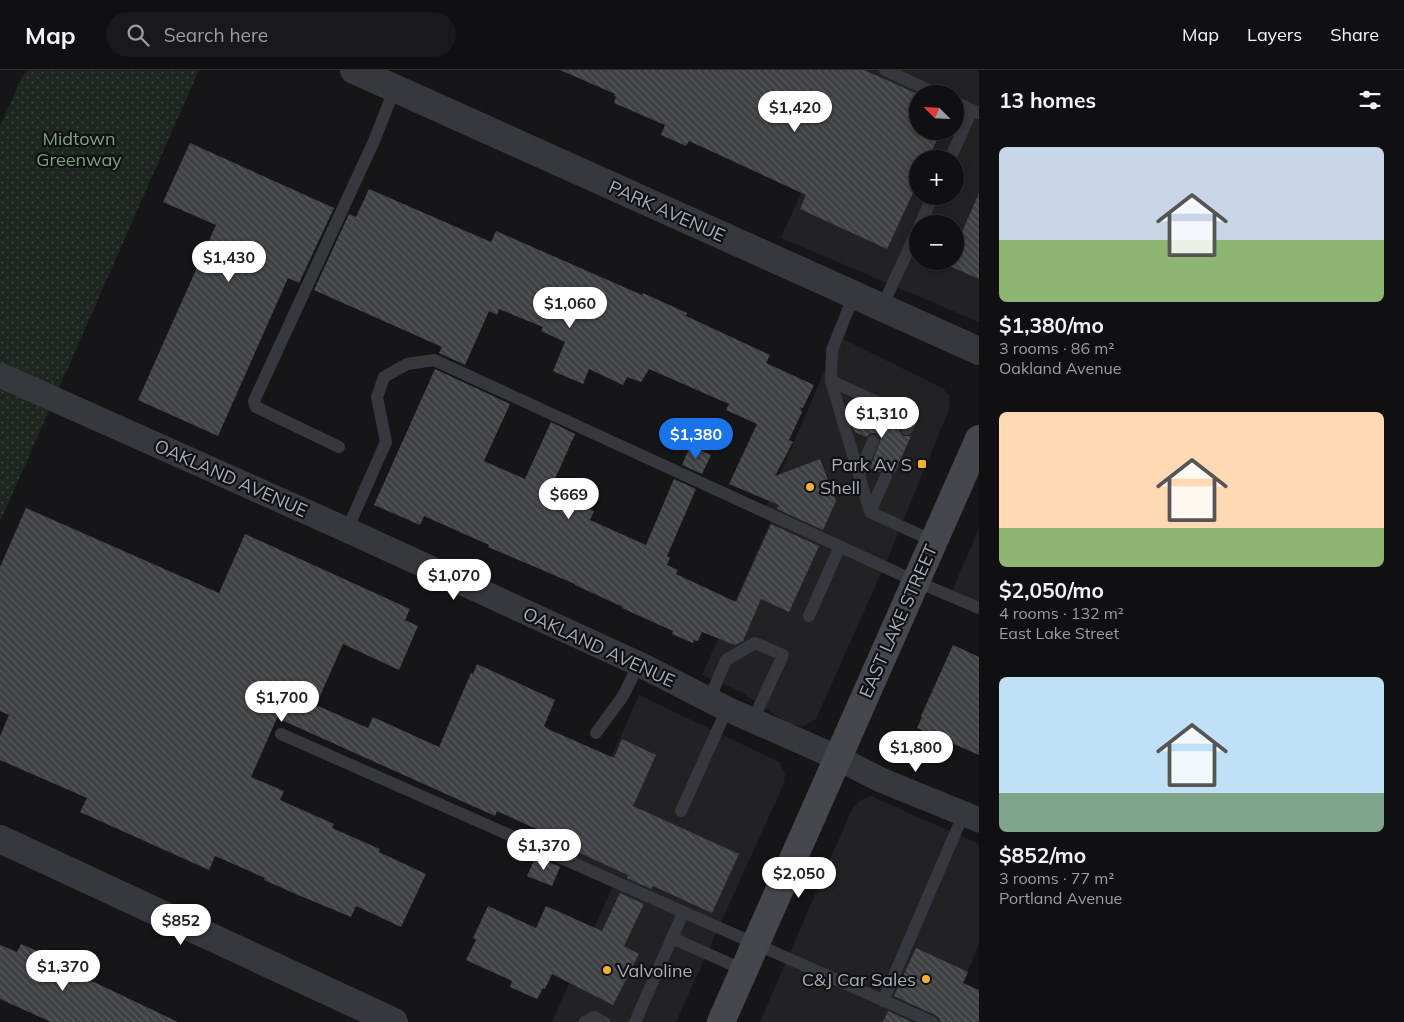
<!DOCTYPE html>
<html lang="en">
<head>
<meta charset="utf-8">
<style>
  :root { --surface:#101012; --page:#19191b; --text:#f1f3f6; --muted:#9c9d9f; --line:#303032; --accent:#1a73e8 }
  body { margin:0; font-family:Mulish,sans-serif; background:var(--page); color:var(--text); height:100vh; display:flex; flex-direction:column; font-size:19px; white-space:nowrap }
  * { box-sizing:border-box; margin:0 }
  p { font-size:16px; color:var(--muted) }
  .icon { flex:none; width:28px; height:28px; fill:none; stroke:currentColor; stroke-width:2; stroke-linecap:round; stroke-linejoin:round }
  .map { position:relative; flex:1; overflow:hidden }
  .drawer { display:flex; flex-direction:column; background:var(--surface); width:425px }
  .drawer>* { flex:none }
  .needle { width:32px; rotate:294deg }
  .buttons { position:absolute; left:909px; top:15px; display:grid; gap:10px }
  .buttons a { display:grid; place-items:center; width:55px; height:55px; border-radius:50%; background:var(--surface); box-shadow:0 2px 12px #0003,0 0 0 1px var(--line); font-size:25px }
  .price { position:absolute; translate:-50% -42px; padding:0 11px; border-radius:18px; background:#fff; color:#222; font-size:16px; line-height:32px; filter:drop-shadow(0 1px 2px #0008) }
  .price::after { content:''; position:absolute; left:50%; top:30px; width:15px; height:11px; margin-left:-8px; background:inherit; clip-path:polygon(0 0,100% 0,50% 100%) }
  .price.current { background:var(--accent); color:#fff }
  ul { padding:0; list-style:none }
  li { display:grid; align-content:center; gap:10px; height:265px; padding:0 20px }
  li span { display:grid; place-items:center; height:155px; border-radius:8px; color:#555 }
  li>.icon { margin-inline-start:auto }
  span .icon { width:90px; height:90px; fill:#fffc; stroke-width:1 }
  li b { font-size:21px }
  h2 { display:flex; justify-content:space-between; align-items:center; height:60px; padding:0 20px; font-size:21px }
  header { display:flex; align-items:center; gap:30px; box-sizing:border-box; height:70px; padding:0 25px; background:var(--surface); border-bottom:1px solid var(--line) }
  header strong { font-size:24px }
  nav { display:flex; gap:28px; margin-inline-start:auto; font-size:18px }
  .search { width:350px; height:45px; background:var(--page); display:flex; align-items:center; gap:12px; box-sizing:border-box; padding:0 18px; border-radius:28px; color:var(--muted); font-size:19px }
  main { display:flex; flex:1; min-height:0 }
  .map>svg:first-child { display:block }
  .built { fill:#222225; fill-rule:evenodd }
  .grass { fill:url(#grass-dots) }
  .building { fill:url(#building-back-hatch) }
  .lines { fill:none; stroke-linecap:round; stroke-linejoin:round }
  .service { stroke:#37383d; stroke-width:12 }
  .minor { stroke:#37383d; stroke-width:25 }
  .tertiary { stroke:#37383d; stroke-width:28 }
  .secondary { stroke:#45474d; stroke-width:28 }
  .poi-dot { fill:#f2b134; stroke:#111113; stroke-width:2 }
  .labels { text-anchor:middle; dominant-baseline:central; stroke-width:4.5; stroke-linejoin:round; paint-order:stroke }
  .park-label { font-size:18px; fill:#7fa381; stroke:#111113 }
  .street-label { font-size:18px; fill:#a8adb8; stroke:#111113 }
  .poi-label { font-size:18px; fill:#a8adb8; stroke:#111113; text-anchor:end }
</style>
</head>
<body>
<header>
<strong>Map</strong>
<div class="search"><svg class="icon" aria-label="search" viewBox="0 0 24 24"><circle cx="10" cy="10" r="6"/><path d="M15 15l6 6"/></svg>Search here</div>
<nav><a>Map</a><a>Layers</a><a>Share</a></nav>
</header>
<main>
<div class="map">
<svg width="979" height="952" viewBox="0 0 979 952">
  <defs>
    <pattern id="grass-dots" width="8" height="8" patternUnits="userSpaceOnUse" patternTransform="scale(1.25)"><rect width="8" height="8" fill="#1e261f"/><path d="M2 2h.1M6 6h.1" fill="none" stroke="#3c433d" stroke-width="1.8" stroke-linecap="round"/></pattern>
    <pattern id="building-back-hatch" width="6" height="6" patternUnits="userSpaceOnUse" patternTransform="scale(1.25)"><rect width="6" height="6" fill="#404145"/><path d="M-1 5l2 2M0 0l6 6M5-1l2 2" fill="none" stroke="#595a5e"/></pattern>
  </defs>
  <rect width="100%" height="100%" fill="#161618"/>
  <path class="built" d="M856 0H979V252L781 168ZM918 24H955V61H918ZM918 89H955V126H918ZM918 154H955V191H918Z
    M839 267 942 318 949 325 950 337 887 490 816 649 804 656 790 655 741 622 702 605 775 441 766 437Z
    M979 458V541L949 528Z
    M639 625 779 692 785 703 784 713 676 952H552L614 813 566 789Z
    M871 726 979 774V875L945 952H760L852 739 861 730Z"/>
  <path class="grass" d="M28 0H199L0 452V57L22 7Z"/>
  <path class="building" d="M560 0H864L918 24V61H941L928 89H918V112L887 179 800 139 806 125 689 71 686 76 661 65 665 55 614 33 616 27 614 26 615 24Z
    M190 73 334 138 299 213 288 208 218 366 138 330 216 155 163 132Z
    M369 119 491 172 496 161 642 225 643 223 687 243 686 246 770 285 766 293 814 315 803 338 800 337 802 342 789 370 793 372 775 406 820 389 836 431 823 460 777 439 779 435 729 414 757 354 726 340 729 334 649 299 641 312 627 307 623 315 589 299 583 314 553 301 565 272 541 261 543 257 499 239 497 245 489 241 465 295 439 283 442 277 314 220 349 144 356 147Z
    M979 123V209L947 195 949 191H955V178Z
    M435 299 510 334 484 391 525 409 551 352 575 364 550 420 590 437 589 439 594 441 590 450 646 475 674 409 696 419 667 486 670 488 667 495 678 500 676 504 736 532 771 454 819 476 789 542 761 529 743 571 735 575 702 562 698 571 694 570 693 573 672 564 673 561 622 538 623 537 575 515V514L488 477 489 475 424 446 420 455 374 435Z
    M857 337 900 356 899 360 903 366H911L894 404 889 398H885L879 402 870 398 881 369 876 363H871L866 367 855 362 851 351Z
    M690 376 711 385 702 404 682 395Z
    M26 438 219 523 245 464 410 539 405 550 418 556 399 600 343 574 316 635 368 658 373 647 439 677 471 603 473 604 477 594 555 630 544 656 548 659 614 688 622 669 656 685 633 736 739 784 712 843 653 816 651 819 627 808 628 805 569 778 567 782 542 771 545 763 497 741 495 746 277 648 251 707 284 721 280 730 334 754 332 758 380 779 379 782 426 804 401 857 356 836 351 847 298 825 264 810 265 808 215 786 209 800 80 742 87 728 0 690V666L9 645 0 641V497Z
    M953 575 979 587V685L917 658 922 647 921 646Z
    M536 786 560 797 552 816 527 806Z
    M620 823 644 834 624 876 639 884 613 935 552 904 545 919 543 918 537 929 510 917 512 911 466 890 476 870 473 868 488 836 536 858 546 836 602 861Z
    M21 874 56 889 54 893 178 952H51L0 929V875L17 882Z
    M916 878 968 902 963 913 979 920V952H940L939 948 935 945 894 926Z
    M888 941 912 952H883Z"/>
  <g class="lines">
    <path class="service" d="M885 0 937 24
      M955 32 979 43
      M950 89 972 40
      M920 154 933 126
      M854 225 832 280 831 311 912 348 907 359
      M882 237 918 159
      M831 311 870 442
      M339 377 256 337 254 331 374 71 395 18
      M859 405 873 371
      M886 406 870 442 933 471
      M347 460 386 372 377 327 384 307 407 294 434 290 915 511 979 538
      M809 546 840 476
      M709 630 726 590 755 573 783 585 753 650
      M596 663 623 626 639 594
      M281 664 932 952
      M681 741 727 639
      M672 868 744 900
      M883 931 964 743
      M585 952 594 947 604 952
      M635 952 683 843"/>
    <path class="minor" d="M0 305 347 460 639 594 727 639 838 688 881 710 979 750"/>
    <path class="tertiary" d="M354 0 979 281
      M0 769 394 952"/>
    <path class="secondary" d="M721 952 979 369"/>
  </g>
  <g class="poi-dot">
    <rect x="917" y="389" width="10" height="10" rx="2.5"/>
    <circle cx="810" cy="417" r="5"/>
    <circle cx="607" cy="900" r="5"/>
    <circle cx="926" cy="909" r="5"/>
  </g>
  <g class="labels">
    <g class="park-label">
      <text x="79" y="68">Midtown<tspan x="79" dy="21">Greenway</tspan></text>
    </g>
    <g class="street-label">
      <text transform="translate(667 141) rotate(24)">PARK AVENUE</text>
      <text transform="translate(231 408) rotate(24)">OAKLAND AVENUE</text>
      <text transform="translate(898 551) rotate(-66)">EAST LAKE STREET</text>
      <text transform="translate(599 577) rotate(25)">OAKLAND AVENUE</text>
    </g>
    <g class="poi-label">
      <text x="912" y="394">Park Av S</text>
      <text x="820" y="417" text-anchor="start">Shell</text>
      <text x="617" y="900" text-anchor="start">Valvoline</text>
      <text x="916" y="909">C&amp;J Car Sales</text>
    </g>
  </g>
</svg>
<div class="buttons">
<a><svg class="needle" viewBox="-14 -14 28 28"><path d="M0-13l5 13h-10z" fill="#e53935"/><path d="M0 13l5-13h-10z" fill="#9c9d9f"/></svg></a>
<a>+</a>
<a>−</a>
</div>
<b class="price" style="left:795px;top:63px">$1,420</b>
<b class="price" style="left:229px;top:213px">$1,430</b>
<b class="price" style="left:570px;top:259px">$1,060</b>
<b class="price" style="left:882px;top:369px">$1,310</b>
<b class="price current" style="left:696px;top:390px">$1,380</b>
<b class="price" style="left:569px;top:450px">$669</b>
<b class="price" style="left:454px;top:531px">$1,070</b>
<b class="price" style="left:282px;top:653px">$1,700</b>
<b class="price" style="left:916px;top:703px">$1,800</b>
<b class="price" style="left:544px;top:801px">$1,370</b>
<b class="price" style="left:799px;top:829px">$2,050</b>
<b class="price" style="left:181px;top:876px">$852</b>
<b class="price" style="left:63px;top:922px">$1,370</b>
</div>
<section class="drawer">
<h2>13 homes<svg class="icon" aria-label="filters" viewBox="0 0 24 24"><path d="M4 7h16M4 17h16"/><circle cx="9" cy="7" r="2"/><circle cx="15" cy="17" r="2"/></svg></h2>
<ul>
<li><span style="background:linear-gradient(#c9d6e8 60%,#8fb573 0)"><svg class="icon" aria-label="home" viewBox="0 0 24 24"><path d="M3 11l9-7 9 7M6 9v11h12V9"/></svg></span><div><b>$1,380/mo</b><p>3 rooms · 86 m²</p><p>Oakland Avenue</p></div></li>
<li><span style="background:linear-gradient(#ffd9b3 75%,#8fb573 0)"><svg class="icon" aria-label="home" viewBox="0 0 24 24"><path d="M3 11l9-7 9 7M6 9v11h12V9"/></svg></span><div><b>$2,050/mo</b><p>4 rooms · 132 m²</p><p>East Lake Street</p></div></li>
<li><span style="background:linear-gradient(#bfe0f5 75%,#7fa58c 0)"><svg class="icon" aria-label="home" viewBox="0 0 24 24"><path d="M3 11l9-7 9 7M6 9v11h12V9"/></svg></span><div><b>$852/mo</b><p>3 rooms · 77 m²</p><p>Portland Avenue</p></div></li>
</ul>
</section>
</main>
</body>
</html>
